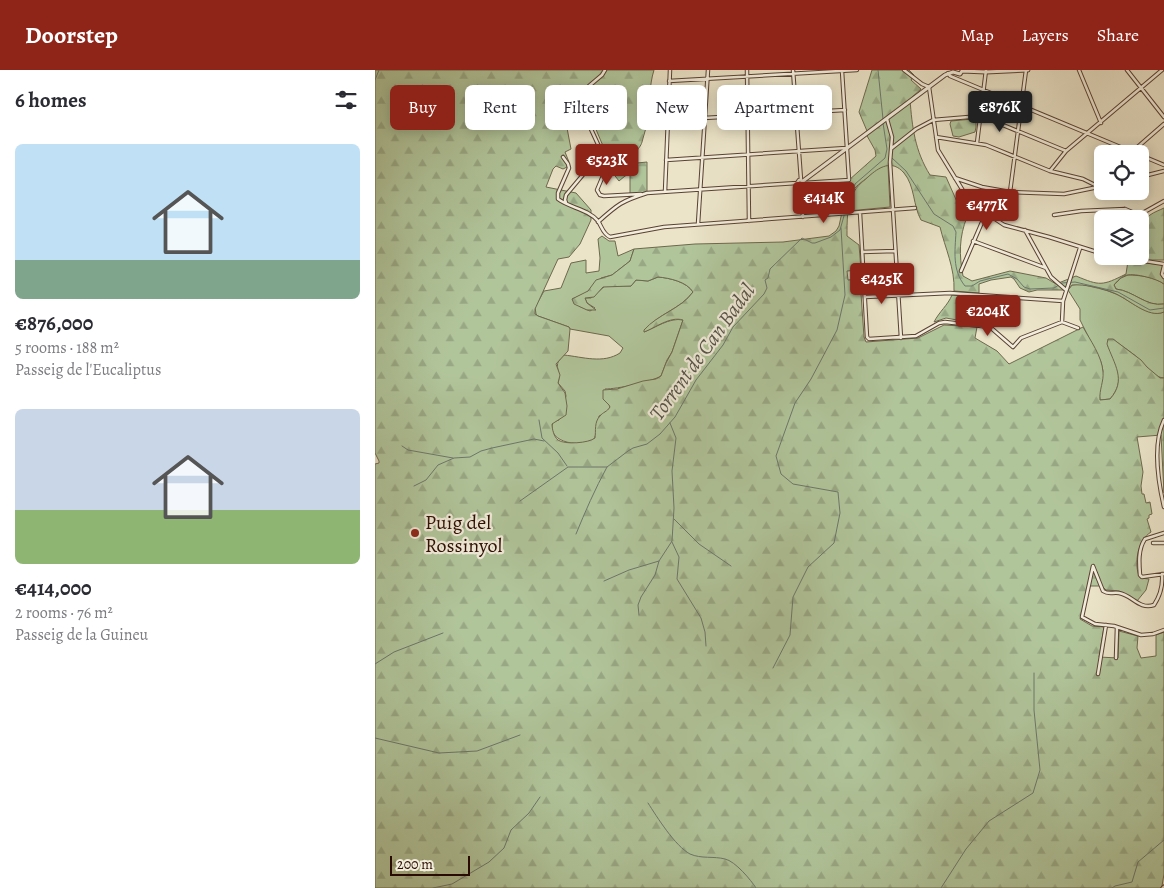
<!DOCTYPE html>
<html lang="en">
<head>
<meta charset="utf-8">
<style>
  :root { --surface:#fff; --page:#f2f2f3; --text:#2b2b33; --muted:#7c7c81; --accent:#8f2418 }
  body { margin:0; font-family:Alegreya,serif; background:var(--page); color:var(--text); height:100vh; display:flex; flex-direction:column; font-size:19px; white-space:nowrap }
  * { box-sizing:border-box; margin:0 }
  p { font-size:16px; color:var(--muted) }
  .icon { flex:none; width:28px; height:28px; fill:none; stroke:currentColor; stroke-width:2; stroke-linecap:round; stroke-linejoin:round }
  .map { position:relative; flex:1; overflow:hidden }
  .panel { display:flex; flex-direction:column; background:var(--surface); width:375px }
  .panel>* { flex:none }
  .banner { position:absolute; left:15px; top:15px; width:475px; height:45px; display:flex; gap:10px }
  .buttons { position:absolute; left:719px; top:75px; display:grid; gap:10px }
  .buttons a { display:grid; place-items:center; width:55px; height:55px; border-radius:8px; background:var(--surface); box-shadow:0 2px 12px #0003; font-size:25px }
  .scale { position:absolute; left:15px; bottom:12px; width:80px; box-sizing:border-box; padding-left:5px; border:2px solid #2a0b01; border-top:0; font-size:14px; line-height:18px; white-space:nowrap; color:#2a0b01; -webkit-text-stroke:4px #f2eddc; paint-order:stroke }
  .price { position:absolute; translate:-50% -42px; padding:0 11px; border-radius:5px; background:var(--accent); color:#fff; font-size:16px; line-height:32px; filter:drop-shadow(0 1px 2px #0008) }
  .price::after { content:''; position:absolute; left:50%; top:30px; width:15px; height:11px; margin-left:-8px; background:inherit; clip-path:polygon(0 0,100% 0,50% 100%) }
  .price.selected { background:#222; color:#fff }
  ul { padding:0; list-style:none }
  li { display:grid; align-content:center; gap:10px; height:265px; padding:0 15px }
  li span { display:grid; place-items:center; height:155px; border-radius:8px; color:#555 }
  li>.icon { margin-inline-start:auto }
  span .icon { width:90px; height:90px; fill:#fffc; stroke-width:1 }
  li b { font-size:21px }
  h2 { display:flex; justify-content:space-between; align-items:center; height:60px; padding:0 15px; font-size:21px }
  .chip { padding:0 18px; border-radius:8px; background:var(--surface); box-shadow:0 2px 12px #0003; font-size:18px; line-height:45px }
  .chip.selected { background:var(--accent); color:#fff }
  header { display:flex; align-items:center; gap:30px; box-sizing:border-box; height:70px; padding:0 25px; background:var(--accent); color:#fff }
  header strong { font-size:24px }
  nav { display:flex; gap:28px; margin-inline-start:auto; font-size:18px }
  main { display:flex; flex:1; min-height:0 }
  .map>svg:first-child { display:block }
  .green { fill:#b1c59b; stroke:#6e684e }
  .forest { fill:url(#forest-firs); stroke:#6e684e }
  .lines { fill:none; stroke-linecap:round; stroke-linejoin:round }
  .stream { stroke:#6c776e; stroke-width:1 }
  .minor-casing { stroke:#5a4133; stroke-width:4.5 }
  .tertiary-casing { stroke:#5a4133; stroke-width:5 }
  .minor { stroke:#f2eddc; stroke-width:2.5 }
  .tertiary { stroke:#f2eddc; stroke-width:3 }
  .poi-dot { fill:#8f2418; stroke:#f2eddc; stroke-width:2 }
  .labels { text-anchor:middle; dominant-baseline:central; stroke-width:4.5; stroke-linejoin:round; paint-order:stroke }
  .poi-label { font-size:20px; fill:#2a0b01; stroke:#f2eddc; text-anchor:start }
  .water-label { font-size:21px; font-style:italic; fill:#565349; stroke:#f2eddc }
</style>
</head>
<body>
<header>
<strong>Doorstep</strong>
<nav><a>Map</a><a>Layers</a><a>Share</a></nav>
</header>
<main>
<section class="panel">
<h2>6 homes<svg class="icon" aria-label="filters" viewBox="0 0 24 24"><path d="M4 7h16M4 17h16"/><circle cx="9" cy="7" r="2"/><circle cx="15" cy="17" r="2"/></svg></h2>
<ul>
<li><span style="background:linear-gradient(#bfe0f5 75%,#7fa58c 0)"><svg class="icon" aria-label="home" viewBox="0 0 24 24"><path d="M3 11l9-7 9 7M6 9v11h12V9"/></svg></span><div><b>€876,000</b><p>5 rooms · 188 m²</p><p>Passeig de l'Eucaliptus</p></div></li>
<li><span style="background:linear-gradient(#c9d6e8 65%,#8fb573 0)"><svg class="icon" aria-label="home" viewBox="0 0 24 24"><path d="M3 11l9-7 9 7M6 9v11h12V9"/></svg></span><div><b>€414,000</b><p>2 rooms · 76 m²</p><p>Passeig de la Guineu</p></div></li>
</ul>
</section>
<div class="map">
<svg width="789" height="818" viewBox="0 0 789 818">
  <defs>
    <pattern id="forest-firs" width="22" height="20" patternUnits="userSpaceOnUse" patternTransform="scale(1.25)"><rect width="22" height="20" fill="#b1c59b"/><path d="M5 1l3.5 6h-7zM16 11l3.5 6h-7z" fill="#98a884"/></pattern>
  </defs>
  <rect width="100%" height="100%" fill="#ebe4c9"/>
  <filter id="stains"><feTurbulence type="fractalNoise" baseFrequency=".004" numOctaves="4"/><feColorMatrix values="0 0 0 0 .2 0 0 0 0 .09 0 0 0 0 .02 0 0 0 .5 -.17"/></filter>
  <radialGradient id="worn" r=".72"><stop offset=".6" stop-color="#630" stop-opacity="0"/><stop offset="1" stop-color="#630" stop-opacity=".3"/></radialGradient>
  <path class="green" d="M507 95H513L515 137 473 141C477 124 478 119 492 108 497 103 501 99 507 95Z
    M227 166 234 171H240L243 186 259 179 255 191 237 205 226 208 211 223 197 229 204 236 215 241 220 238 212 233 210 228H216L230 216H256L261 210 273 211 283 207C295 208 312 212 318 222 305 240 281 244 269 262 280 258 295 247 308 250L297 282 292 290 286 306C276 312 242 319 230 319L235 337 232 342 224 346C223 352 221 366 219 369 210 378 170 374 178 352L184 350 191 326 190 321 183 313C187 299 176 296 189 285 208 287 228 294 245 283L248 278 234 266 195 259 194 257 163 246 161 244 160 237 169 221 186 218 196 193 211 190V203L224 201 225 188 223 169Z
    M753 205C764 205 780 207 789 214V234C771 237 759 221 741 219L739 215 746 208Z
    M705 214C717 217 730 219 741 224 755 230 773 248 789 242V308C781 308 773 298 767 292 759 283 747 277 738 269L733 276C742 295 751 311 735 329L725 330 724 321 728 301 726 292 705 250V239L693 220 697 215Z"/>
  <path class="forest" d="M0 0H279C274 16 275 32 273 48 272 56 269 64 267 72 265 80 255 83 262 93L272 92V122L255 124V104L250 106 244 111 237 102 233 101 231 83 217 50 213 37 208 35 188 37 196 79 190 82 194 92 192 97 188 99 181 96 178 99 171 117 201 123 216 140V150L205 174 194 187 183 189 160 239V244L163 246 194 257 195 259 193 281 181 294 185 305 183 313 190 323 192 336 191 345 177 354C177 359 179 367 183 370 190 375 214 373 220 368 221 361 219 352 225 346 228 342 232 342 235 337L234 335 228 329V320L242 319 268 311 281 309 286 306 291 293 297 282 308 250C295 246 280 258 269 262V260C283 244 306 239 318 222 312 212 295 208 283 207L273 211 261 210 256 216 228 217 219 227 210 228 212 233 221 240H212L199 234 197 229 213 221 221 210 237 205 255 191 259 179 320 174 408 172 454 166 461 161 464 156 474 110 501 86 500 80 491 64 492 61 484 42 497 0H534L539 5 536 10 546 19 535 29C537 57 540 81 555 105L571 107 583 134 592 147C584 167 584 185 588 206L597 211 635 201 671 208 681 214 701 206C725 216 727 216 751 204L753 191 789 195V214C783 209 760 203 752 205 747 206 742 211 739 215L741 219C759 221 771 237 789 234V242C773 249 754 229 739 223 727 218 710 214 697 215L693 220H662L654 222 645 218 639 209 636 207 616 210 604 214V223L579 221C580 198 570 178 565 157L546 150C538 136 540 116 529 103 517 89 504 97 493 107 487 112 480 116 477 123 472 137 472 152 472 166L484 175 486 200 472 201 473 210 485 209 489 267 491 272 543 268 569 255 602 257 600 268 622 281 634 294 708 257C715 270 727 286 728 302 729 311 724 320 725 330L735 329C752 310 739 294 732 274L733 269H738L766 290 772 297 785 308H789V423L786 365 762 367 768 402 766 416 767 424H769L771 433 775 432 777 444 774 445V448L772 449 776 462C763 470 758 494 765 508L774 509 771 520 762 531 744 521 731 520 727 516H714L705 549 717 556 729 557 724 587 743 588 744 561 763 566 762 578 766 588 781 586V565L789 562V804L787 816 785 818H0V394L4 393V391L0 383Z
    M598 49H601V57L600 62 584 67 578 66 575 54 576 51Z
    M789 138V190H773L755 187 765 186C765 174 763 153 775 145 779 142 785 140 789 138Z
    M577 225 605 228V232C611 238 620 240 628 245L627 248 614 244 583 240 582 250 571 248 559 252C564 242 573 235 577 225Z"/>
  <g class="lines">
    <path class="stream" d="M503 0 508 49
      M0 10 4 0
      M517 88 531 101 559 144 578 156 581 162C580 181 577 200 590 216H597L605 211 633 204 642 209 649 217 655 219 679 218 687 213 700 212 743 222 775 240 789 238
      M164 350 167 368 183 383 192 396
      M27 376 33 380 78 388
      M39 416 51 410 63 395 79 388 95 387 106 381 117 378 159 369 169 371
      M145 431 193 397H232L253 381 258 378 272 374 285 364 300 347 321 310 348 275 358 257 389 224 392 218 390 210 393 208 395 199 427 168 437 173H440L456 167 465 160 474 128 480 114 510 88 512 79 508 53
      M299 449 324 474 356 496
      M201 464C210 442 220 419 232 397
      M297 472 304 487 302 509 326 548 330 562 331 576
      M229 511 254 500 284 491
      M264 545 263 535 266 527 280 505 284 491 297 471 299 438 297 401 301 368 295 353
      M0 594 19 582 68 563
      M398 598 415 565 418 527 433 497 459 473 465 443 463 422 418 414 406 404 401 386 420 333 436 309 462 260 470 225 466 158
      M0 668 64 683 102 681 145 665
      M273 733C282 747 300 776 315 784 326 789 339 786 350 789 360 791 376 810 381 818
      M58 818 77 814 114 792 129 778 136 760 154 743 165 727
      M566 818 591 779 614 751 658 723 665 700 659 640V603
      M737 818 740 816 757 812 763 792 789 770"/>
    <g class="minor-casing">
      <path id="minor" d="M230 0 227 5 214 16 210 30 215 57 227 83 230 101 222 120 225 125 229 126 266 124
        M372 0 374 151
        M418 0 426 110
        M529 0 547 14 554 17 563 80 590 124 611 143 629 155 674 167 728 184
        M704 0 726 53
        M752 0 789 47
        M573 3 575 6 762 84
        M294 11 482 0
        M329 48 470 40
        M512 49 517 67 515 92 526 268
        M561 67 611 75 675 101 708 109 720 115 721 117
        M602 73 611 0
        M517 78 541 59 558 50 606 46 691 81
        M758 81 789 54
        M765 85 789 95
        M188 87 193 94 194 98 183 123V129C195 138 213 139 223 151 227 157 228 164 235 167L289 157 540 138
        M291 90 471 78
        M675 101 691 81 787 0
        M765 107 789 101
        M580 108 607 117 635 122 689 124 728 116
        M429 113 474 110 467 1
        M426 116 428 147
        M290 122 295 0
        M635 122 651 0
        M191 133 190 130 191 125 222 88 226 80
        M485 143 492 267 494 269 541 266 564 253 570 252 615 257 638 277 646 268 687 252
        M679 145 706 141 750 139 764 145 789 131
        M746 149 750 139
        M223 152C243 134 247 131 272 123L422 113 424 110 428 111
        M323 154 333 0
        M650 160 676 207 691 220
        M598 171 671 198
        M487 182 520 181
        M737 186 789 194
        M789 196 787 204 789 207
        M586 201 611 143
        M490 227 575 223 688 231
        M687 252 688 231 705 178
        M687 252 703 258
        M789 350C777 375 783 411 789 437
        M789 463 770 469C763 479 764 493 765 505L767 507 789 504
        M778 473H789
        M787 504C788 515 785 526 779 535 764 540 757 525 744 523 737 522 734 525 728 521L718 496 707 547 720 554 739 556 766 565 778 564 789 560
        M741 588 742 557
        M723 604 731 555"/>
    </g>
    <g class="tertiary-casing">
      <path id="tertiary" d="M587 1 611 2 653 0
        M428 111 570 5 578 2 585 4 587 1
        M788 818 789 817"/>
    </g>
    <use href="#minor" class="minor"/>
    <use href="#tertiary" class="tertiary"/>
  </g>
  <circle class="poi-dot" cx="40" cy="463" r="5"/>
  <g class="labels">
    <g class="poi-label">
      <text x="50" y="452">Puig del<tspan x="50" dy="23">Rossinyol</tspan></text>
    </g>
    <g class="water-label">
      <text transform="translate(327 282) rotate(-54)">Torrent de Can Badal</text>
    </g>
  </g>
  <rect width="100%" height="100%" filter="url(#stains)"/>
  <rect width="100%" height="100%" fill="url(#worn)"/>
</svg>
<div class="buttons">
<a><svg class="icon" aria-label="locate" viewBox="0 0 24 24"><circle cx="12" cy="12" r="6"/><path d="M12 2v4M12 18v4M2 12h4M18 12h4"/></svg></a>
<a><svg class="icon" aria-label="layers" viewBox="0 0 24 24"><path d="M12 4l9 5-9 5-9-5zM3 14l9 5 9-5"/></svg></a>
</div>
<div class="scale">200 m</div>
<b class="price selected" style="left:625px;top:63px">€876K</b>
<b class="price" style="left:232px;top:116px">€523K</b>
<b class="price" style="left:449px;top:154px">€414K</b>
<b class="price" style="left:612px;top:161px">€477K</b>
<b class="price" style="left:507px;top:235px">€425K</b>
<b class="price" style="left:613px;top:267px">€204K</b>
<div class="banner">
<a class="chip selected">Buy</a>
<a class="chip">Rent</a>
<a class="chip">Filters</a>
<a class="chip">New</a>
<a class="chip">Apartment</a>
</div>
</div>
</main>
</body>
</html>
